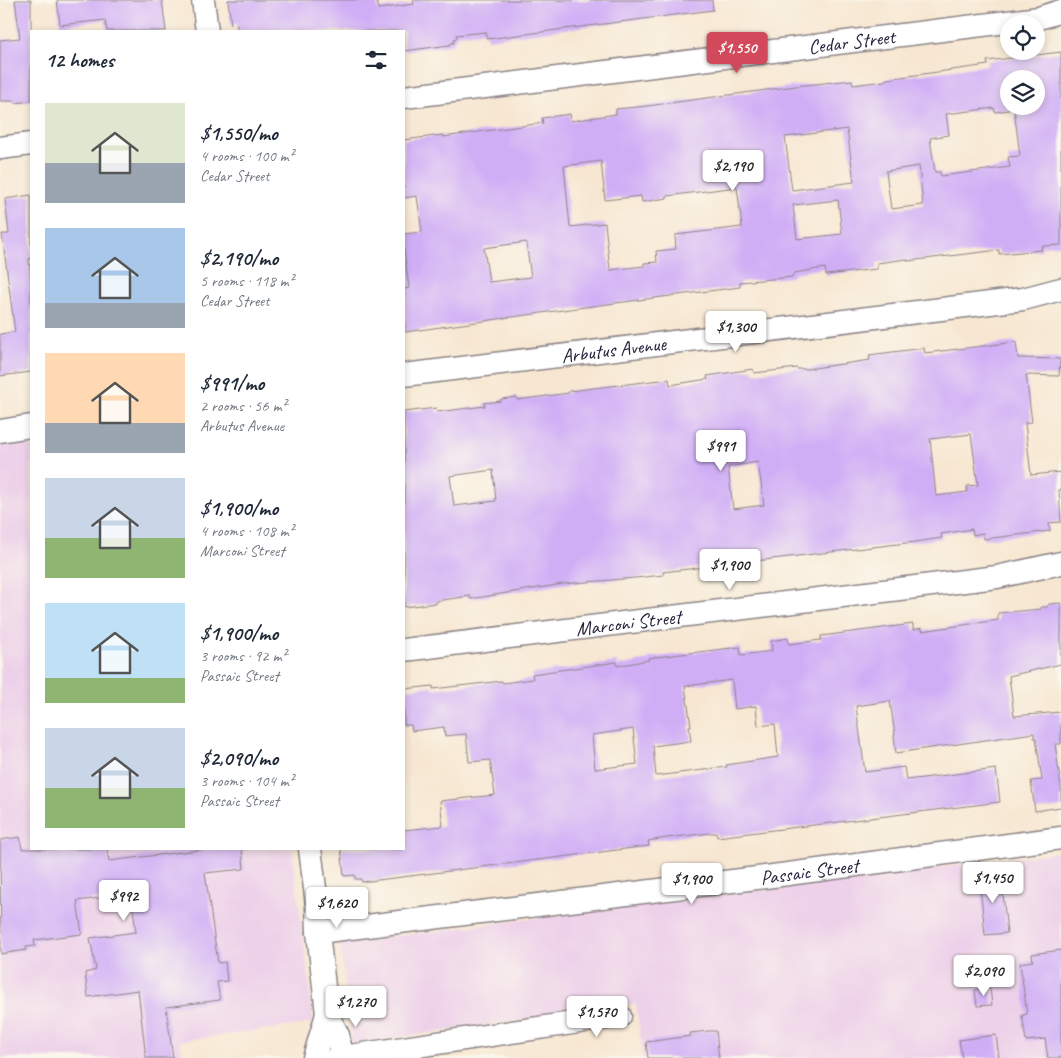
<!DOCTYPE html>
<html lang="en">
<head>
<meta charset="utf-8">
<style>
  :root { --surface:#fff; --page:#f6f6f7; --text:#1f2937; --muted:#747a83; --accent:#d1495b }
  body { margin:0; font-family:Caveat,sans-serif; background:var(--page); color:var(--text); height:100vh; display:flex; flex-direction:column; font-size:19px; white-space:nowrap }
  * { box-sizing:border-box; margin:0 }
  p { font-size:16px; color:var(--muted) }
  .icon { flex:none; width:28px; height:28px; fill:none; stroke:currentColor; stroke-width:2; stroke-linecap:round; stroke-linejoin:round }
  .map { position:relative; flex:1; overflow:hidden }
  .side { position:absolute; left:30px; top:30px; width:375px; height:820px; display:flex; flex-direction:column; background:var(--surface); border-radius:0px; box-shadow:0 2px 8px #0003 }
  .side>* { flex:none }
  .buttons { position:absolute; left:1000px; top:15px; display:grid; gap:10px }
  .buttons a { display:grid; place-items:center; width:45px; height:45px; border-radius:50%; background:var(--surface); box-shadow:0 2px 8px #0003; font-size:25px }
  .price { position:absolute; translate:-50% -42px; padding:0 11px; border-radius:5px; background:#fff; color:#222; font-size:16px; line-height:32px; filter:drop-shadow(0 1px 2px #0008) }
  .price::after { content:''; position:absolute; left:50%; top:30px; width:15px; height:11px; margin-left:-8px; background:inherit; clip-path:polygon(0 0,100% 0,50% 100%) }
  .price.active { background:var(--accent); color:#fff }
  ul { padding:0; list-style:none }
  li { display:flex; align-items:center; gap:15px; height:125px; padding:0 15px }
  li span { display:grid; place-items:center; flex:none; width:140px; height:100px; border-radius:0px; color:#555 }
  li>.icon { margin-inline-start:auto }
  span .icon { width:60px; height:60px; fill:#fffc; stroke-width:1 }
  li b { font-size:21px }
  h2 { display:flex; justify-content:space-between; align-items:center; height:60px; padding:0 15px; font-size:21px }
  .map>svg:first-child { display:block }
  .built { fill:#edd0e9 }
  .building { fill:#d0aef6; fill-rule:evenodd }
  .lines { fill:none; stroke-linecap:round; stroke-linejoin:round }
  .minor-casing { stroke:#8c8486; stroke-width:25 }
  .minor { stroke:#fff; stroke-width:22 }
  .labels { text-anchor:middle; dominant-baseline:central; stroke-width:4; stroke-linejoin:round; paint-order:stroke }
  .street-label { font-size:20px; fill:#22223b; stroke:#fbf7ec }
</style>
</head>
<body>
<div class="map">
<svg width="1061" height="1058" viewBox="0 0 1061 1058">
  <rect width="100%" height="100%" fill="#fbf7ec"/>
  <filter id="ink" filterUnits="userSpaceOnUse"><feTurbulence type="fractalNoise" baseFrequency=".02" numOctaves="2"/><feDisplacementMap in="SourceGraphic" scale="10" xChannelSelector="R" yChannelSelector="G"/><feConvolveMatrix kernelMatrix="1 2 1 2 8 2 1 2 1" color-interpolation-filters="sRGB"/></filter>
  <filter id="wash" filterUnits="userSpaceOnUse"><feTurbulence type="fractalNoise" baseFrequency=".0096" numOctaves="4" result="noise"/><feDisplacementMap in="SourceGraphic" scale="20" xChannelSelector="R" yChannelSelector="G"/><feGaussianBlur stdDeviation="1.12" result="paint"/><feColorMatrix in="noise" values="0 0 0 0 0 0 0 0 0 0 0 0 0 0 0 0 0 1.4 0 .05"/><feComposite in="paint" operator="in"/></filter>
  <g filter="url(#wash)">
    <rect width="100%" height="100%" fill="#f7e7d2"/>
    <path class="built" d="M31 439V849H292L314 1023 180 1041 182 1058H0V443Z
      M1061 852V1058H643L636 1004 352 1044 340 943Z"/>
    <g id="blocks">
      <path class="building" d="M15 0H31V101L15 103 14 101H0V40L20 38Z
        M57 0H162L166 31H107L105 20 60 25Z
        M228 0H377L378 9 414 4 413 0H712L713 10 487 39 486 32 456 35 457 38 454 39V43H451L450 45 404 51V31H237V24L231 25Z
        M1061 52V245L1041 246 1042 250 999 254V250L908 261 907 259 877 263V269L826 275 825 268 794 273 792 277 740 282V287L577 308 405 332 404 289 409 288 404 251V234L422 232 417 196 404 198V140L443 135V137L543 123 542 118 570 114 571 121 616 114V109L647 106 796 86 852 80 853 85 884 81 887 79 988 65 987 61ZM1009 79H1036V106H1009ZM994 108 995 112 1014 109 1020 156 1008 157 1010 167 941 176 940 172H935L930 138 949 135 946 114ZM847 129 854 182 792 190 785 137ZM601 161 605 200 641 196 642 202 667 198V196L737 187 742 227 675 235 676 249 656 251 657 262 644 263V266L610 270 605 223 570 227 564 166ZM919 166 923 205 891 209 886 171ZM838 200 842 234 797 239 793 205ZM526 242 531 277 489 282 484 248Z
        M31 195V259H29L31 284V372L0 376V334L15 332 2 234H9L5 199Z
        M1016 342 1018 358 1060 359 1059 376 1026 375 1032 422 1025 423 1031 475 1061 472V490H1059L1061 522 1049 523 1050 531 984 539 983 533 973 535 972 529 941 534 942 538 915 542 663 572 664 575 635 578 563 584 470 599V596L436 601 437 603 404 607V412L436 408 437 412 485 406 484 403 501 401V399L517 397V400L569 393V391L669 379 670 385 708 379 707 376 753 369 754 373 797 368V369H807L870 360 869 355 924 348 925 353ZM971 434 978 485 967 486V492L936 496 930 439ZM758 462 764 505 733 509 728 467ZM493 470 496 501 454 506 450 476Z
        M1061 603V664L1009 676 1014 716 1061 712V744H1055L1061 787V807L1035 811 1031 781 1042 780 1036 738H1034V733L896 753 894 735H895L890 701 856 706 865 772 904 767 906 780 996 769 1000 802 717 837 716 833H710L667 838 648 841 649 846 362 882 361 879H355V875L344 876 341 849H404V830L443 826 440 801 495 795 490 760 469 762 466 734 445 736 444 727 412 731 411 725H404V689L433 686V689L502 681 503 683 533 679 532 674 617 662V666L649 660 648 658 740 647 741 655 772 651 771 641 788 638 789 644 821 640V636L913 624V630L922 628V631L998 620V613L1041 609V607H1047L1049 604ZM732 680 735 709 756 706 758 726 775 724 778 757 726 765 727 767 656 776 653 746 691 741 689 726H691L685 686ZM633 729 637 764 595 769 592 735Z
        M20 837 22 849H107L109 861 207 849H242L244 869 205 873 218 963 225 962 227 981 217 982 220 1000 166 1007 173 1058H146L138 990 88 997 85 973 96 970 90 938 136 932 131 894 77 901 82 934 34 940 35 946 26 947V950L1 954 0 840Z
        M1001 874 1007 933 985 935 979 876Z
        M1061 950V1058H1048L1045 1039 1026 1041 1022 1015 1027 1014 1020 963 1033 961 1032 954Z
        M990 988 992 1005 977 1006 975 990Z
        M709 1031H716L719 1058H648L646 1042 691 1036 690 1033Z
        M996 1035 999 1058H962L959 1040Z"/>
    </g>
  </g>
  <g filter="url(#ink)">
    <use href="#blocks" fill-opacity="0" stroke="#8c8486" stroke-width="1"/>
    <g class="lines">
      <g class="minor-casing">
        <g id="minor">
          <path d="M203 0 207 31"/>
          <path id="s1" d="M404 97 1039 18 1061 11"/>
          <path d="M0 148 31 144"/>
          <path id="s2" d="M404 375 1023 299 1061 289"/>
          <path d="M0 431 31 426"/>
          <path id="s3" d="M404 650 997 577 1061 563"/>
          <path d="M310 849 317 904 318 932 327 1014 338 1035 342 1057"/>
          <path id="s4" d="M318 932 773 876 1061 838"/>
          <path d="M314 1058 327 1014"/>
          <path d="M336 1058 620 1016"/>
        </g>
      </g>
      <use href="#minor" class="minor"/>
    </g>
  </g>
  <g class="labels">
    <g class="street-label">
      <text stroke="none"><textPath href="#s1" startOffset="451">Cedar Street</textPath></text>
      <text stroke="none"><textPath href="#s2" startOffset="211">Arbutus Avenue</textPath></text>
      <text stroke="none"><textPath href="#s3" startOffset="226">Marconi Street</textPath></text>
      <text stroke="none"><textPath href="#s4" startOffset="495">Passaic Street</textPath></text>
    </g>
  </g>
</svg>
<div class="buttons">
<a><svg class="icon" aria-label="locate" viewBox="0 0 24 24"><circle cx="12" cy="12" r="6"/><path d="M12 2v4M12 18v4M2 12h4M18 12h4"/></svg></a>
<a><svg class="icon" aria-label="layers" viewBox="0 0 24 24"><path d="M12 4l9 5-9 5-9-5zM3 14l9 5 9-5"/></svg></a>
</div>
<b class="price active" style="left:737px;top:74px">$1,550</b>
<b class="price" style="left:733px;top:192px">$2,190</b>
<b class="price" style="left:736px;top:353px">$1,300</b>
<b class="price" style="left:721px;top:472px">$991</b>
<b class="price" style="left:730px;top:591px">$1,900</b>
<b class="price" style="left:993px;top:904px">$1,450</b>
<b class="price" style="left:692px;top:905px">$1,900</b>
<b class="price" style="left:124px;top:922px">$992</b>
<b class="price" style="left:337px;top:929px">$1,620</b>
<b class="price" style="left:984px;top:997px">$2,090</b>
<b class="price" style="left:356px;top:1028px">$1,270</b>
<b class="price" style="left:597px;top:1038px">$1,570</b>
<section class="side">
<h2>12 homes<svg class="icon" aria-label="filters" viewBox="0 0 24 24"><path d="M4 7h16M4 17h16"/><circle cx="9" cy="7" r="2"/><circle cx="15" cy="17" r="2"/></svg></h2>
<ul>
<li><span style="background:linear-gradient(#dfe7d0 60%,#9aa5b1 0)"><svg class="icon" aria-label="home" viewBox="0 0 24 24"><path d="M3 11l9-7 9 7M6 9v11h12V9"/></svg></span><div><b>$1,550/mo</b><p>4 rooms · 100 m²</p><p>Cedar Street</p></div></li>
<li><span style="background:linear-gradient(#a9c7e8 75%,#9aa5b1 0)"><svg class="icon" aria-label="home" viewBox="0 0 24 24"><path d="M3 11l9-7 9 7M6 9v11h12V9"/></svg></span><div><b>$2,190/mo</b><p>5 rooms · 118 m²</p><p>Cedar Street</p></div></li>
<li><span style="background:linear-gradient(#ffd9b3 70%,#9aa5b1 0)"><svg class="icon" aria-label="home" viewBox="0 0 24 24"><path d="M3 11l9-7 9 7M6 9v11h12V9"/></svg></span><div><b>$991/mo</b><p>2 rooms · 56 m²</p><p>Arbutus Avenue</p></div></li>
<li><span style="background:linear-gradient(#c9d6e8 60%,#8fb573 0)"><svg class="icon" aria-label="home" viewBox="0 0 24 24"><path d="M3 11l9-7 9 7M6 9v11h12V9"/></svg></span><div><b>$1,900/mo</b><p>4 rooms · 108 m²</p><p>Marconi Street</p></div></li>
<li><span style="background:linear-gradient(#bfe0f5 75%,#8fb573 0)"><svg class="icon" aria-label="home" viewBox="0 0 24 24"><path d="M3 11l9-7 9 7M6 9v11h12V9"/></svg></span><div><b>$1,900/mo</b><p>3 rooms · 92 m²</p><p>Passaic Street</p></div></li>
<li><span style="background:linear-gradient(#c9d6e8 60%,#8fb573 0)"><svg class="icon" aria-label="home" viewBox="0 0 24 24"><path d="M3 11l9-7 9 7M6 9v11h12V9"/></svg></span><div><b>$2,090/mo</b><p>3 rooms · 104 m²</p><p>Passaic Street</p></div></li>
</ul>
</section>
</div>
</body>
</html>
